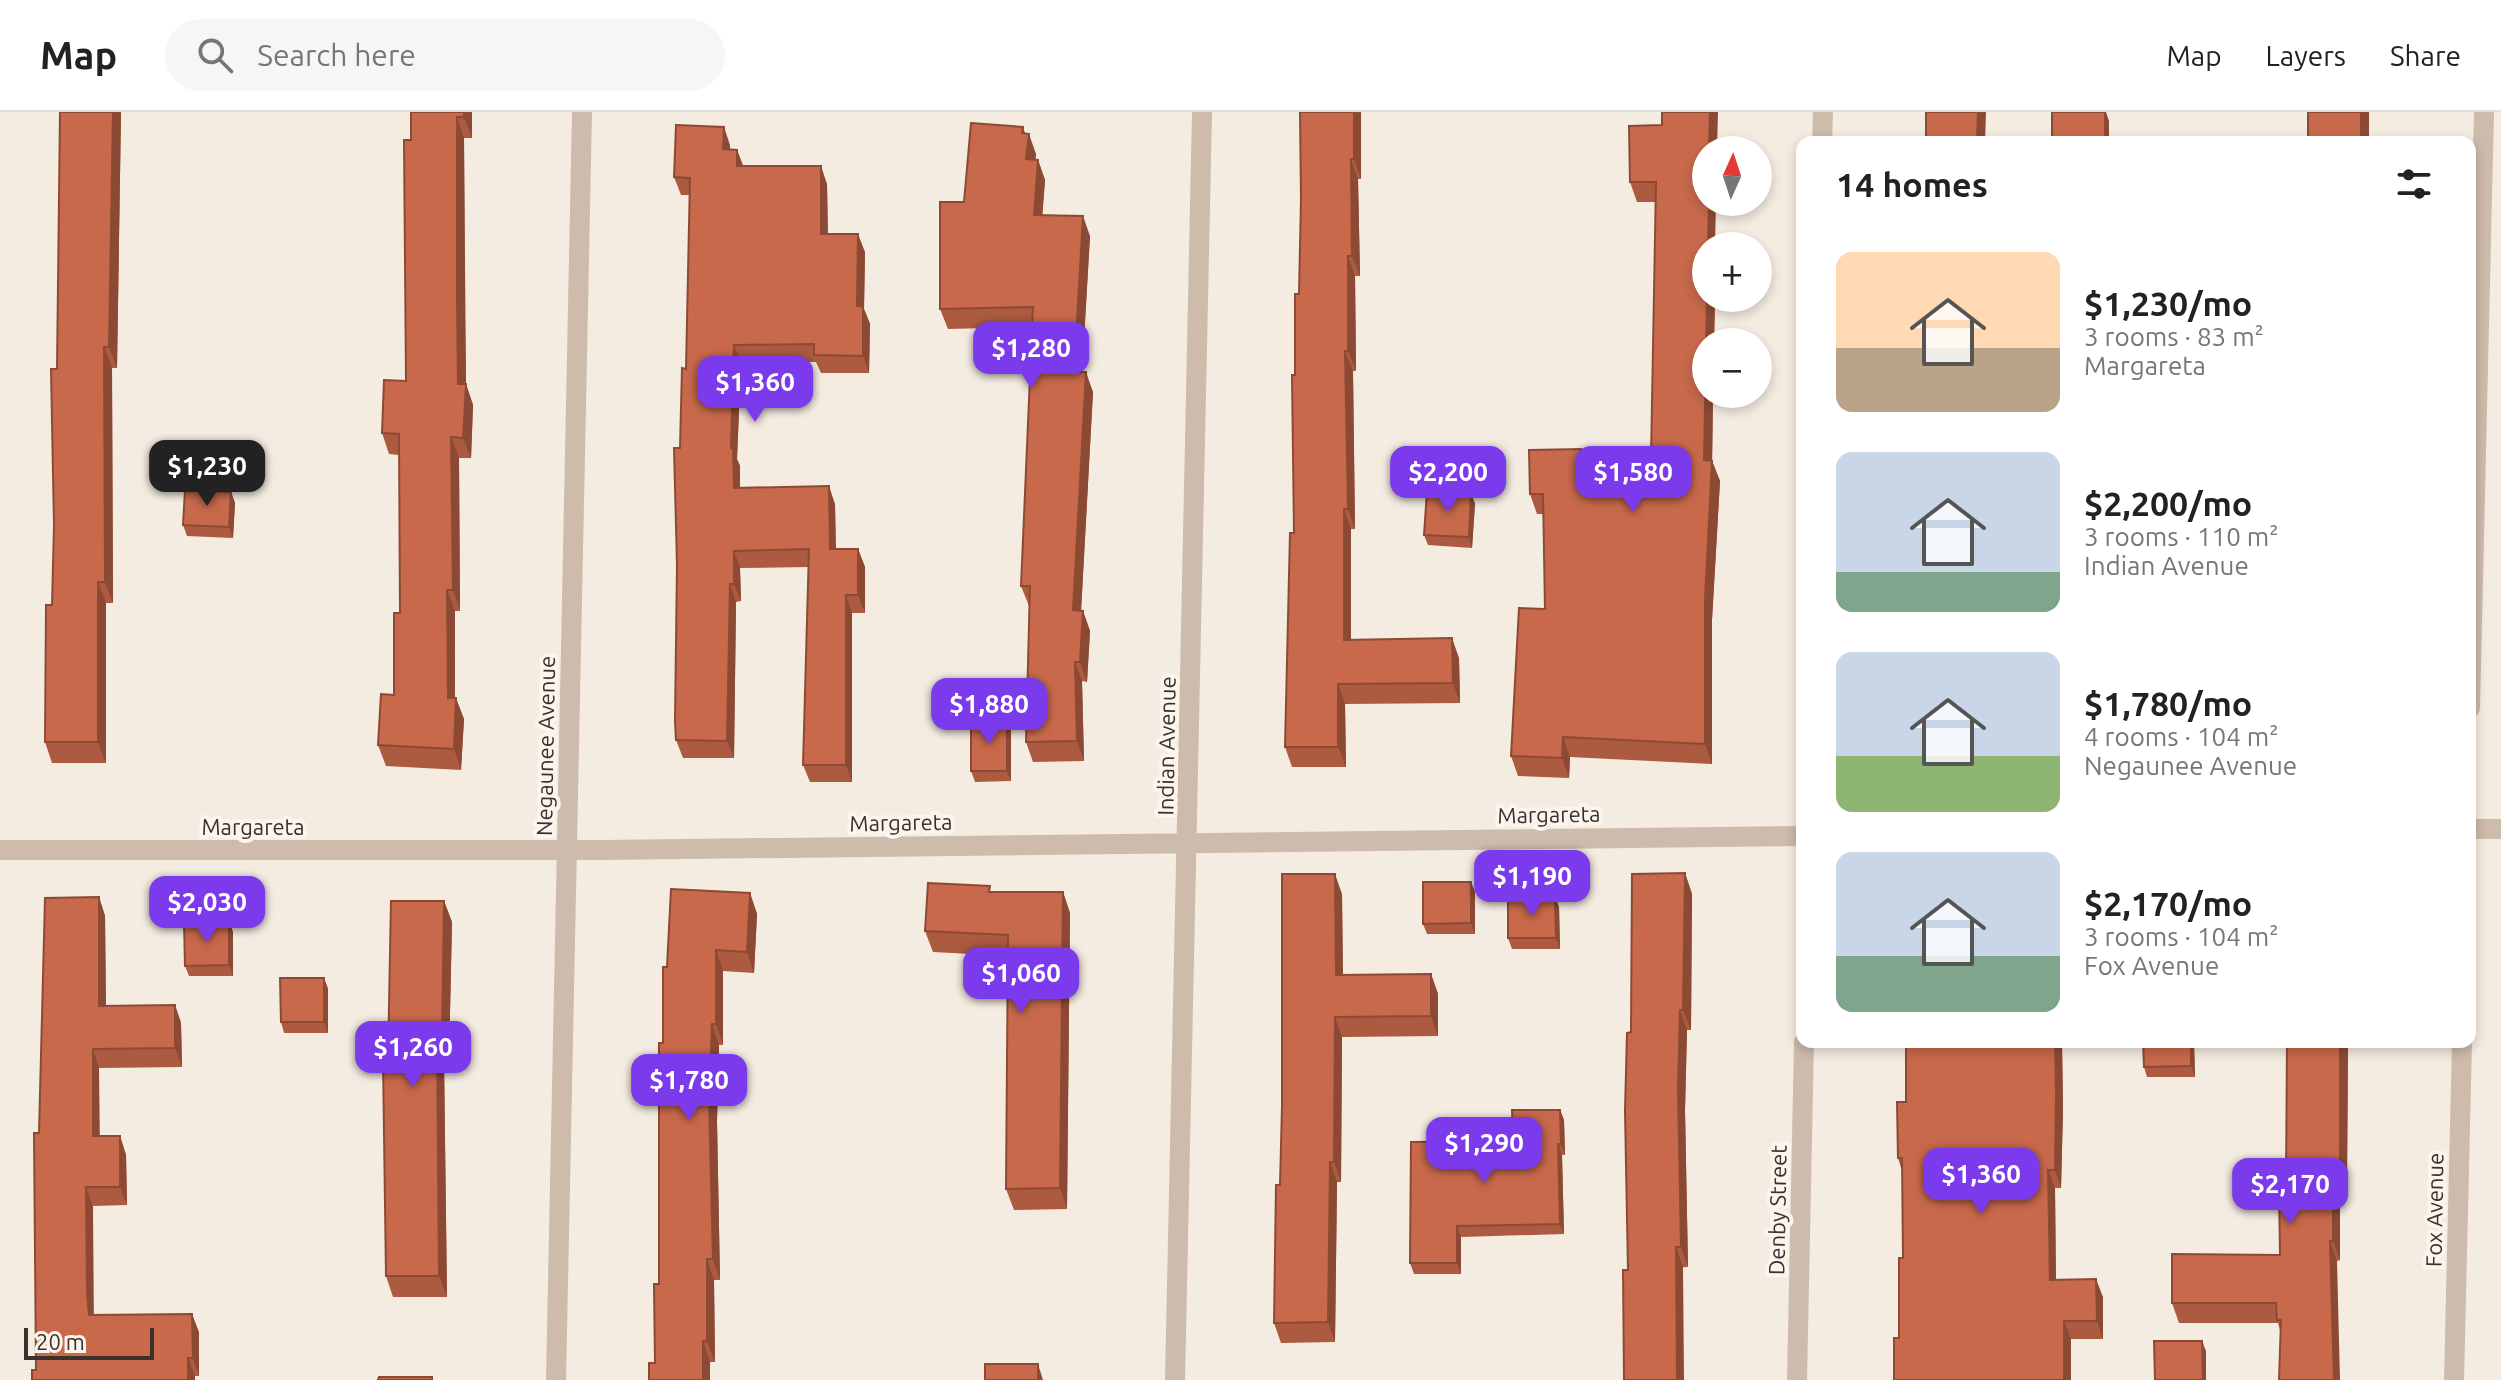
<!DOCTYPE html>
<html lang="en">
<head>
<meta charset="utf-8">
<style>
  :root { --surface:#fff; --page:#f6f6f6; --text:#222; --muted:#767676; --line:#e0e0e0; --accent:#7c3aed }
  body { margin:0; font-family:Ubuntu,sans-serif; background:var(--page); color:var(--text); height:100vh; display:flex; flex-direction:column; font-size:30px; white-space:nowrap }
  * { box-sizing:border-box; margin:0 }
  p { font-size:26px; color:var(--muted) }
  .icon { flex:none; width:44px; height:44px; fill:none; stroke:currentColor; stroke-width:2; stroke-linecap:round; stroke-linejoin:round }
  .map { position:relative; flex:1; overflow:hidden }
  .drawer { position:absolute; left:1796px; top:24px; width:680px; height:912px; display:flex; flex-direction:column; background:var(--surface); border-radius:16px; box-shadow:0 4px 12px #0003 }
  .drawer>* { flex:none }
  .needle { width:52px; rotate:3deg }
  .fabs { position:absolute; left:1692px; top:24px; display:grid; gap:16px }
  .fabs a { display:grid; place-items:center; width:80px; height:80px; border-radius:50%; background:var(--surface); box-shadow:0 4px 12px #0003; font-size:40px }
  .scale { position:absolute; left:24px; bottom:20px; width:130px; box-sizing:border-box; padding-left:8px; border:4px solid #3b302b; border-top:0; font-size:22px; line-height:28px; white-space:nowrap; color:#3b302b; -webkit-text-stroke:6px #fbf5ee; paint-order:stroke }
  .price { position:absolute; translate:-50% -68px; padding:0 18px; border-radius:16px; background:var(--accent); color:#fff; font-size:26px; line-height:52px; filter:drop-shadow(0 2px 4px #0008) }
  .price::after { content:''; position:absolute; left:50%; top:48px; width:24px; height:18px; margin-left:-12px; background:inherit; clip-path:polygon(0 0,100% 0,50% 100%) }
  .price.active { background:#222; color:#fff }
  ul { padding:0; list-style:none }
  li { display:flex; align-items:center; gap:24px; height:200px; padding:0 40px }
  li span { display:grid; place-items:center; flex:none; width:224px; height:160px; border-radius:16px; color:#555 }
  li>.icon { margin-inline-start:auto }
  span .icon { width:96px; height:96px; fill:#fffc; stroke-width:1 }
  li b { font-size:34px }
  h2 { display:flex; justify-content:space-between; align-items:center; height:96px; padding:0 40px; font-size:34px }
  header { display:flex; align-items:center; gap:48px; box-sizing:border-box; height:112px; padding:0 40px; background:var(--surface); border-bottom:2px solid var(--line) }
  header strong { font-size:38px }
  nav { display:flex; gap:44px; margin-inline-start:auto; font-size:28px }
  .search { width:560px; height:72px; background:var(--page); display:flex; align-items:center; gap:20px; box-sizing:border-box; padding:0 28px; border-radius:44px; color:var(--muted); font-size:30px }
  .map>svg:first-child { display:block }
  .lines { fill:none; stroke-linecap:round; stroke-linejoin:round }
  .minor { stroke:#cdbbac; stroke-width:20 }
  .wall { fill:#ac5a40 }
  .shaded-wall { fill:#8c4a34 }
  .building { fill:#c8694b; stroke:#8c4a34; stroke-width:2 }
  .labels { text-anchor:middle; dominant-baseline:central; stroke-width:8; stroke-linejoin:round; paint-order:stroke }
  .street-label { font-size:22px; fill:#3b302b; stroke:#fbf5ee }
</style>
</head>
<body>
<header>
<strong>Map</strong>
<div class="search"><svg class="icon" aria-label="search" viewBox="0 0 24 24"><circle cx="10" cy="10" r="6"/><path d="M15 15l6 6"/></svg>Search here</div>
<nav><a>Map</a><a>Layers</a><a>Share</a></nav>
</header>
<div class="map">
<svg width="2501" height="1268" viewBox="0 0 2501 1268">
  <rect width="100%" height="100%" fill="#f4ebe1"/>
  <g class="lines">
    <path class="minor" d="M1822 30 1823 0
      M2470 596 2484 0
      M2470 717H2501
      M0 738H603L1802 724
      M556 1268 582 0
      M1175 1268 1202 0
      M1797 1268 1804 930
      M2454 1268 2462 930"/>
  </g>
  <path class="wall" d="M60 0H121L117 256H112L113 491H106V651H52L45 630 52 493 57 257Z
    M411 0H472V26H464L465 206 466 272 473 293 471 346H459L460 499H455V586L464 607 461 658 386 654 378 633 394 583 400 501 399 343 389 342 382 321 406 269Z
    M1300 0H1361V67H1358L1360 164H1355L1356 259H1353L1355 417H1351V527L1459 546 1460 591 1345 592 1346 655H1292L1285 635 1294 421 1295 263 1299 182 1301 87Z
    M1662 13 1706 186H1715L1714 230 1706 282H1713L1712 349 1720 369 1712 508V652L1570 645 1569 666 1518 664 1511 644 1545 497 1543 402H1537L1530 382 1583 342 1651 346 1656 90H1637L1630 70Z
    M1025 22 1036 42 1035 48H1038L1045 68 1042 103 1090 124 1082 260 1093 280 1081 499H1083L1090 519 1087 570 1082 569 1084 649 1033 650 1026 630 1029 494 1021 474 1032 215 948 217 940 197 964 90Z
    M730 33V38H737L743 54 827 72 828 122 865 140 864 197 870 212 869 261H821L816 250H741L737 347 740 354V375L835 392 836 437H858L865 455V501H852V670H810L803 653 809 455 740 456 741 489 736 490 734 646H683L676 628 680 336 686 257 690 83H681L674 65Z
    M231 380 235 391 233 426 187 424 183 413Z
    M1471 381 1475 392 1472 436 1428 433 1424 423Z
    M1007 608 1011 619V669L975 670 971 659Z
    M1685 761 1692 782 1691 918H1687L1685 998 1688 1155 1628 1158 1631 920Z
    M1471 770 1475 780V822H1427L1423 812Z
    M992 780H1063L1070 801 1067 1097 1014 1098 1006 1077 1008 844 933 840 925 819Z
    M750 781 757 802 754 861 723 859V933H719L717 1009 720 1168H714L715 1250 655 1251 659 1172 667 855Z
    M1342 782 1343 863 1431 862 1438 882V924L1342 925 1341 1070H1337L1335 1230 1281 1231 1274 1211Z
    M99 785 105 804 106 894 175 893 181 911 182 955 99 956V1024H120L126 1043 127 1093 93 1094 94 1203 199 1220V1264H195V1268H32L36 1258 39 1021Z
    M1555 785 1559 795 1560 837H1512L1508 826Z
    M444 789 452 810 449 947H444L447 1185H393L386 1164 388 948Z
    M229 810 233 820V864H189L185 854Z
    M324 866 328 877V921H284L281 910Z
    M1906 930H2062L2063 997 2061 1076H2055L2056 1168 2103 1185V1227H2071V1268H1894L1899 1226 1903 1146 1902 1059 1898 1046 1906 990Z
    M2194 930 2195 965H2147L2144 955Z
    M2348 930 2347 1070H2340V1148L2337 1149 2280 1218 2278 1211H2179L2172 1191 2280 1143 2286 1072Z
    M1560 998 1564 1008 1565 1043H1562L1564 1122 1461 1125V1162H1414L1410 1151 1513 1029Z"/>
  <path class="shaded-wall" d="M113 0H121L117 256 109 235Z
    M464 0H472V26L464 5Z
    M1354 0H1361V67L1354 47Z
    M1710 0H1718L1717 38H1709Z
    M1978 0H1986L1985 30H1977Z
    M2106 0 2109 9V30H2105Z
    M2361 0H2369V30H2361Z
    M457 5 464 26 466 273V272L473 293 471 346 463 326 458 272Z
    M724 15 730 33V55L723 37Z
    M1023 15 1028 30 1029 22 1036 42 1034 67 1026 47 1022 21Z
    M737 38 744 56 737 54Z
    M1351 47 1358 67 1360 164 1352 144Z
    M1038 48 1045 68 1041 123 1034 103Z
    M821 54 827 72 828 140 821 122Z
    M1709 90H1716L1715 134H1708Z
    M1083 104 1090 124 1081 280 1074 260Z
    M858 122 865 140 864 197 870 212 869 261 863 244 857 194Z
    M1348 144 1355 164 1356 259 1348 239Z
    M1707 186H1715L1714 230H1706Z
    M734 233 741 250 737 347 740 354V393L734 376 731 336Z
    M104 235 112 256 113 491 105 470Z
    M1345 239 1353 259 1355 417 1348 397Z
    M1086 260 1093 280 1080 518 1073 498Z
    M1706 282H1713L1712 359V349L1720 369 1712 508V652L1705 632 1704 348Z
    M451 325 459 346 460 499 453 478Z
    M829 374 835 392 836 454 830 437Z
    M231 380 235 391 233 426 229 415Z
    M1471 381 1475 392 1472 436 1469 425Z
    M1344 397 1351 417V548L1344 528Z
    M858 437 865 455V501L858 483Z
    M734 439 740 456 741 489 734 472Z
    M98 470 106 491V651L98 630Z
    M730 472 736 490 734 646 727 629Z
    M447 478 455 499V605L456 586 464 607 461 658 454 637 448 586Z
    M846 483 852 501V670L846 653Z
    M1083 499 1090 519 1087 570 1080 550Z
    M1452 526 1459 546 1460 591 1453 571Z
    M1075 550 1082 569 1084 649 1077 629Z
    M1338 572 1345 592 1346 655 1338 635Z
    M1007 608 1011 619V669L1007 659Z
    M1563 625 1570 645 1569 666 1562 646Z
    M1685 761 1692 782 1691 918 1683 898Z
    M1335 762 1342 782 1343 883 1336 863Z
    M1471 770 1475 780V822L1471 811Z
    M1063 780 1070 801 1067 1097 1060 1076Z
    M750 781 757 802 754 861 747 840Z
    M99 785 105 804 106 912 99 894Z
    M1555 785 1559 795 1560 837 1556 826Z
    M444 789 452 810 449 947 442 926Z
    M229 810 233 820V864L229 853Z
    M716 838 723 859V933L716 912Z
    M1431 862 1438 882V924L1431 904Z
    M324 866 328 877V921L324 910Z
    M175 893 181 911 182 955 175 936Z
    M1680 898 1687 918 1685 998 1688 1155 1681 1135 1678 977Z
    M1335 905 1342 925 1341 1070 1334 1050Z
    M712 912 719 933 717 1009 720 1168 713 1147 709 988Z
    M437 926 444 947 447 1185 439 1164Z
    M2055 930H2062L2063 997 2061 1076 2055 1058Z
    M2191 930H2194L2195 965 2191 954Z
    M2340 930H2348L2347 1070 2340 1050Z
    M93 937 99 956 100 1042 93 1024Z
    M1560 998 1564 1008 1565 1043 1561 1032Z
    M120 1024 126 1043 127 1093 120 1075Z
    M1558 1032 1562 1043 1564 1122 1560 1112Z
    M1330 1050 1337 1070 1335 1230 1328 1210Z
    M2333 1050 2340 1070V1148L2333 1129Z
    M2048 1058 2055 1076 2056 1185 2050 1168Z
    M86 1075 93 1094V1199L96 1221 89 1203 87 1180Z
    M1457 1114 1461 1125V1162L1457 1151Z
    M2330 1129 2337 1149 2340 1268H2334Z
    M1676 1135 1683 1155 1684 1268H1677Z
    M707 1147 714 1168 715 1250 707 1229Z
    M2096 1167 2103 1185V1227L2097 1209Z
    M192 1202 199 1220V1264L193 1246Z
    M2064 1209 2071 1227V1268H2064Z
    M703 1229 710 1250V1268H703Z
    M2202 1229 2206 1239V1268H2203Z
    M188 1246 195 1264V1268H188Z
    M1038 1252 1043 1268H1038Z"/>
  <path class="building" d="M60 0H113L109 235H104L105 470H98V630H45L46 493H52L54 413 51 257H57Z
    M411 0H464V5H457V185L458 272H466L463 326 451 325 453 478H447L448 586H456L454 637 378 633 381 582 394 583V501H400L399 322 382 321 384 268 406 269 404 28H411Z
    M1300 0H1354V47H1351L1352 144H1348V239H1345L1348 397H1344V528L1452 526 1453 571 1338 572V635H1285L1290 421H1294L1292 263H1295V182H1299L1301 87Z
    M1662 0H1710L1709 38H1706V90H1709L1708 134H1706V186H1707L1704 348 1712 349 1705 488V632L1563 625 1562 646 1511 644 1519 496 1545 497 1543 382H1530L1529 338 1581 337V342L1651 346 1656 70H1630L1629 14 1662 13Z
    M1926 0H1978L1977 30H1926Z
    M2052 0H2105V30H2052Z
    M2308 0H2361V30H2308Z
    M971 11 1023 15 1022 21 1029 22 1026 47 1038 48 1034 103 1083 104 1074 260H1086L1073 498 1083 499 1080 550H1075L1077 629 1026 630 1030 474H1021L1033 195 940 197V90H964Z
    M676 13 724 15 723 37 737 38V54H821V122H858L857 194 863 195V244L814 243V232L734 233 731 336H733L734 376 829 374 830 437H858V483H846V653H803L809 437 734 439V472H730L727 629 676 628 675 610 677 453 674 336H680L682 256 686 257 690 66 674 65Z
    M185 378 231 380 229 415 183 413Z
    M1427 379 1471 381 1469 425 1424 423Z
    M971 608H1007V659H971Z
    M1685 761 1683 898H1680L1678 977 1681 1135H1676L1677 1268H1624L1623 1158H1628L1625 999 1627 921 1631 920 1632 762Z
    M1282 762H1335L1336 863 1431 862V904L1335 905 1334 1050H1330L1328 1210 1274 1211 1276 1073H1280L1282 994Z
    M1423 770H1471V811L1423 812Z
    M928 771 990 774 989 780H1063L1060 1076 1006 1077 1008 823 925 819Z
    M671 777 750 781 747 840 716 838V912H712L709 988 713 1147H707V1229H703V1268H649V1251H655L654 1172H659V931H663V855H667Z
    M99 785V894L175 893V936L93 937V1024H120V1075H86L87 1180 89 1203 192 1202 193 1246H188V1268H32V1258H36L34 1021H39L45 786Z
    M1508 785H1555L1556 826H1508Z
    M391 789H444L442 926H437L439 1164H386L383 948H388Z
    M184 810H229V853L185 854Z
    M280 866H324V910H281Z
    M1906 930H2055L2056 979 2055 1058H2048L2050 1168 2096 1167 2097 1209H2064V1268H1894V1226H1899V1146H1903L1902 1046H1898L1897 990H1906Z
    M2143 930H2191V954L2144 955Z
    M2287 930H2340V1050H2333V1129H2330L2334 1268H2279L2281 1208H2277L2276 1191H2172V1142L2280 1143 2279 1072H2286Z
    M1512 998H1560L1561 1032H1558L1560 1112 1457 1114V1151H1410L1411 1030 1513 1029Z
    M2154 1229H2202L2203 1268H2155Z
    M985 1252H1038V1268H985Z
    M379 1265H432V1268H378Z"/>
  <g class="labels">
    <g class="street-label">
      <text transform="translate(545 634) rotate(-89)">Negaunee Avenue</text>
      <text transform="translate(1166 634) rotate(-89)">Indian Avenue</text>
      <text transform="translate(1549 702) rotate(-1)">Margareta</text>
      <text transform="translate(901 710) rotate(-1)">Margareta</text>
      <text x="253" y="714">Margareta</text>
      <text transform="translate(1777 1098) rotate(-89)">Denby Street</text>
      <text transform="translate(2434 1098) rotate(-89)">Fox Avenue</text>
    </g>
  </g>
</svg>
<div class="fabs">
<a><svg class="needle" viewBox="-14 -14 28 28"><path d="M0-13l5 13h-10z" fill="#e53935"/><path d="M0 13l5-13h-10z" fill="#767676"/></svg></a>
<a>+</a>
<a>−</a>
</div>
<div class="scale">20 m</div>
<b class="price" style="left:1031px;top:278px">$1,280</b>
<b class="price" style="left:755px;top:312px">$1,360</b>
<b class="price active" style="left:207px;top:396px">$1,230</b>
<b class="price" style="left:1448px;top:402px">$2,200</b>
<b class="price" style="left:1633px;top:402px">$1,580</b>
<b class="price" style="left:989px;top:634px">$1,880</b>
<b class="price" style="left:1532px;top:806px">$1,190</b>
<b class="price" style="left:207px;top:832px">$2,030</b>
<b class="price" style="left:1021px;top:903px">$1,060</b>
<b class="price" style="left:413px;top:977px">$1,260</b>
<b class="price" style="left:689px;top:1010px">$1,780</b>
<b class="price" style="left:1484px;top:1073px">$1,290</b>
<b class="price" style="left:1981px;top:1104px">$1,360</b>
<b class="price" style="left:2290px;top:1114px">$2,170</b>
<section class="drawer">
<h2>14 homes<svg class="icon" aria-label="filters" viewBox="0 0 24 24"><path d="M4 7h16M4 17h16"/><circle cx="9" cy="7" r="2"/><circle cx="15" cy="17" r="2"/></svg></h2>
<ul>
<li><span style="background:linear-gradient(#ffd9b3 60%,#b9a48a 0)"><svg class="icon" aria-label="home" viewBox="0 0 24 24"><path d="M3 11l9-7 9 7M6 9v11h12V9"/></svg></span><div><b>$1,230/mo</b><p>3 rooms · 83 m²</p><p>Margareta</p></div></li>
<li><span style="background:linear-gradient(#c9d6e8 75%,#7fa58c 0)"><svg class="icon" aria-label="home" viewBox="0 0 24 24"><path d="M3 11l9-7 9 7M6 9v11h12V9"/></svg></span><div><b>$2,200/mo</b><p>3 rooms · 110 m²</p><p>Indian Avenue</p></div></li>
<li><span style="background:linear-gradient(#c9d6e8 65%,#8fb573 0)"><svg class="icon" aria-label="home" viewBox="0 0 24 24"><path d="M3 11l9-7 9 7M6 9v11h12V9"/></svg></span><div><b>$1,780/mo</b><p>4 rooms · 104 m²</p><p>Negaunee Avenue</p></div></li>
<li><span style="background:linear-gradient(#c9d6e8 65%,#7fa58c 0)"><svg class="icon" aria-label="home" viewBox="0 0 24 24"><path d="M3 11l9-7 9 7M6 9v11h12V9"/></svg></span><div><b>$2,170/mo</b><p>3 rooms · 104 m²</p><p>Fox Avenue</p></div></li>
</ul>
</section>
</div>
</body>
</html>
